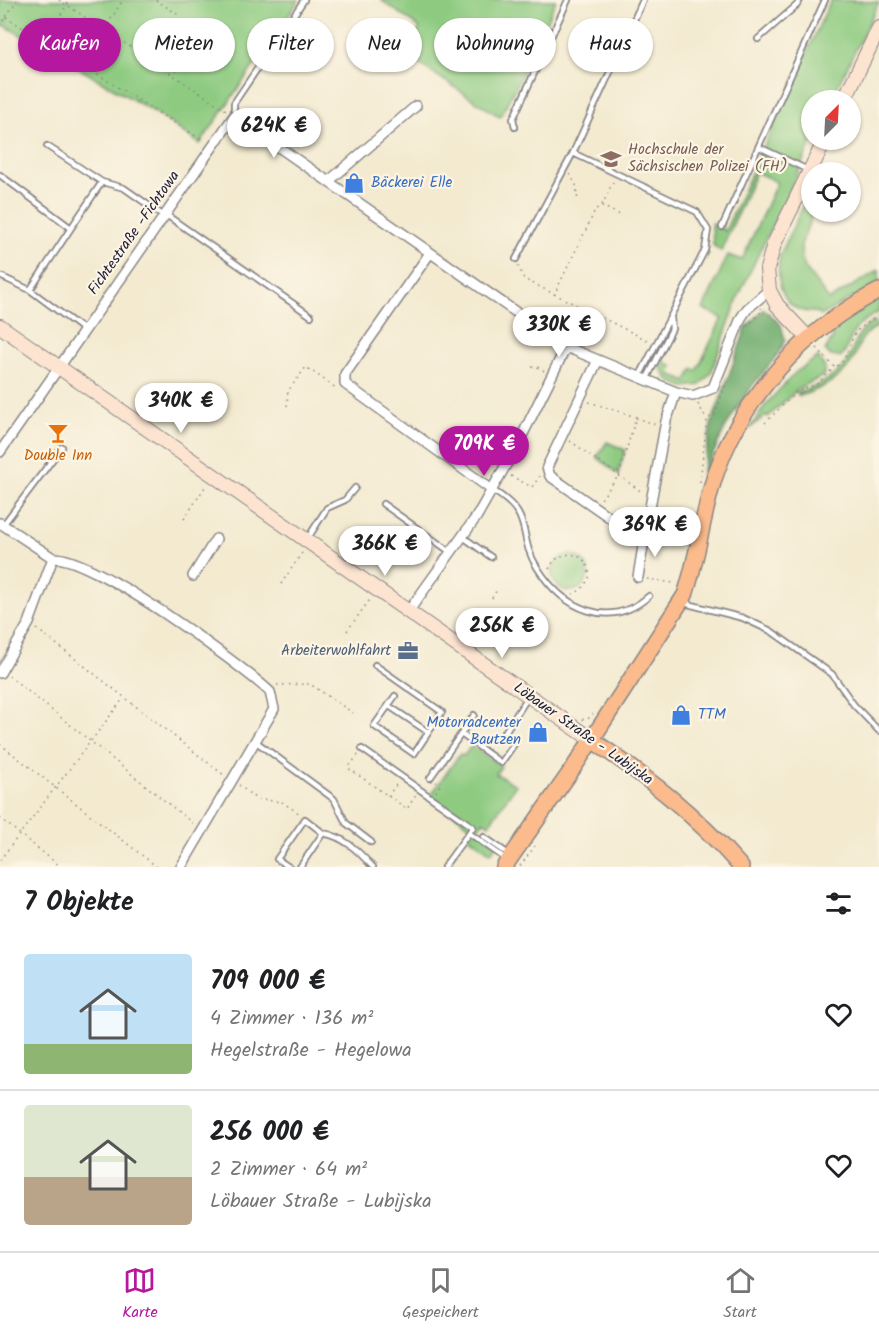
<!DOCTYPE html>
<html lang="de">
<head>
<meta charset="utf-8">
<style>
  :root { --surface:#fff; --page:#f2f2f2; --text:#202124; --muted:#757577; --line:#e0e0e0; --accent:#b5179e }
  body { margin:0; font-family:Kalam,sans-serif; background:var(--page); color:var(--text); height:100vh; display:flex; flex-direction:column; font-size:22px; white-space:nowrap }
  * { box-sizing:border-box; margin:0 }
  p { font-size:20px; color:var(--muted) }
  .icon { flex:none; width:33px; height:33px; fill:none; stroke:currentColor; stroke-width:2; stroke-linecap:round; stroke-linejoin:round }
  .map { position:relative; height:867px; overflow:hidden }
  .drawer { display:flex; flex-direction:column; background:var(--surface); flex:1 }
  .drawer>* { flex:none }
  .top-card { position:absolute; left:18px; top:18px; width:843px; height:54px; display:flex; gap:12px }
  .needle { width:39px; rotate:24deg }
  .tools { position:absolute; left:801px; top:90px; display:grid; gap:12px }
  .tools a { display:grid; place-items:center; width:60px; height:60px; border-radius:50%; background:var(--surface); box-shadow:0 2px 4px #0004; font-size:30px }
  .price { position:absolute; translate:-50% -51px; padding:0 14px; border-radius:21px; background:#fff; color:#222; font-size:20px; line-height:39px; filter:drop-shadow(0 2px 3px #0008) }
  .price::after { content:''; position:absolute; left:50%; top:36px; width:18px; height:14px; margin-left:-9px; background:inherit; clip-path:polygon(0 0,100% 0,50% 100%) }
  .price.active { background:var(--accent); color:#fff }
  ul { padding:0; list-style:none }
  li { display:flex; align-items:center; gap:18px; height:150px; padding:0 24px }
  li+li { border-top:2px solid var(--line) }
  li span { display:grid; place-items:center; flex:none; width:168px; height:120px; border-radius:6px; color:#555 }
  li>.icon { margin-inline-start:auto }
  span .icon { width:72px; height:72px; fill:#fffc; stroke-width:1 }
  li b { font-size:26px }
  h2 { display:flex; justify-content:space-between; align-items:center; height:72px; padding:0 24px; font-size:26px }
  .tag { padding:0 21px; border-radius:27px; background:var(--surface); box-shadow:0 2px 4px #0004; font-size:21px; line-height:54px }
  .tag.active { background:var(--accent); color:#fff }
  .menu { display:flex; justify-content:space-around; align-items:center; height:84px; border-top:2px solid var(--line); background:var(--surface); font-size:16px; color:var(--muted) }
  .menu a { display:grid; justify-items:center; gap:3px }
  .menu .active { color:var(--accent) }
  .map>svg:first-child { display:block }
  .green { fill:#8ecb81; stroke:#58765e; stroke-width:1.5 }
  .forest { fill:#72af6f; stroke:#4a6855; stroke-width:1.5 }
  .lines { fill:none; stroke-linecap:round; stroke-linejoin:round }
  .lane-casing { stroke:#8a8686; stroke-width:8 }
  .street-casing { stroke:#8a8686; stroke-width:12 }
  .secondary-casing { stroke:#8a8686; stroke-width:16 }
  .primary-casing { stroke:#8a8686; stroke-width:18 }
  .path { stroke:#8a8686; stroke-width:1.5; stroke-dasharray:1.5 4.5; stroke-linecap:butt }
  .lane { stroke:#fff; stroke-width:4.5 }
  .street { stroke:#fff; stroke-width:9 }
  .secondary { stroke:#fde4d1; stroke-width:14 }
  .primary { stroke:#fbbb8c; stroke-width:15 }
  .labels { text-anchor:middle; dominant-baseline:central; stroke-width:4.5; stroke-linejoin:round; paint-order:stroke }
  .education-label { font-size:15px; fill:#785e54; stroke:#fcf5e5; text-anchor:start }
  .shop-label { font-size:15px; fill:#366cbe; stroke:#fcf5e5; text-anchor:start }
  .street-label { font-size:15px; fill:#22223b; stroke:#fcf5e5 }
  .food-label { font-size:15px; fill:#c56008; stroke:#fcf5e5 }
  .service-label { font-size:15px; fill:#4e5e75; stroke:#fcf5e5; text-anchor:end }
</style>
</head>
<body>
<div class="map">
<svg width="879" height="867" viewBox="0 0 879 867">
  <rect width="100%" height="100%" fill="#fcf5e5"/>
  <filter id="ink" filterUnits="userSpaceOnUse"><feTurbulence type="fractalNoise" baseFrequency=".0167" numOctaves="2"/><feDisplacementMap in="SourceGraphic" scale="12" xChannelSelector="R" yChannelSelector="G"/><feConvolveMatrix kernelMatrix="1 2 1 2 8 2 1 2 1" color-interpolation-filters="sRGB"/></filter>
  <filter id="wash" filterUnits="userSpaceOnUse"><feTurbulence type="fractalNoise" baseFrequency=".008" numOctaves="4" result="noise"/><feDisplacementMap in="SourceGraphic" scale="24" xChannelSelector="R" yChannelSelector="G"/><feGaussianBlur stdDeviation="1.35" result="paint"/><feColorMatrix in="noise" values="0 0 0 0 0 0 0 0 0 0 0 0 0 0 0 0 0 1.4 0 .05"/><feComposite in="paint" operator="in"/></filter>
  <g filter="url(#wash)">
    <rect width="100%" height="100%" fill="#f3ead0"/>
    <path class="green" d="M0 0H299L200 144 151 110 0 23Z
      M381 0H556L527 65 500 117 404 54 420 28Z
      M831 0 879 2 831 100H812L813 140 739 295 711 373 700 385 684 387 669 381 660 366 663 361 672 366 670 374 686 382 693 369 697 371 722 318 703 309 728 255 742 260 777 182 756 172 721 251 713 245 712 223 725 231Z
      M811 189 813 212 801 245 802 258 805 268 829 300 879 270V283L820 316 817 312C783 314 775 284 780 255Z
      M879 296V312C854 325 855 329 844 354L840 357 831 356 825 350 833 338 831 330Z
      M875 321 877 327C855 338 862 347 850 364 838 381 819 390 799 396L797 393C816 387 838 377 848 359 859 340 853 334 875 321Z
      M818 357 825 368 823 376 798 389 768 417 766 415 749 429 767 403 796 372Z
      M607 442 625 450 618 474 597 457Z
      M552 573a18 18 0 1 1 36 0a18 18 0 1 1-36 0Z
      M471 746 501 766 496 774 516 785 489 824 483 821 477 829 497 844 491 853 468 836 473 828 430 796 460 754 464 756Z"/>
    <path class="forest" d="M764 309 781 325 785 340C779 357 766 368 755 382 734 410 715 444 705 477L702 476 711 425 746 328Z"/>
  </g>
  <g filter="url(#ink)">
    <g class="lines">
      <g class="lane-casing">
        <path id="lane" d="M758 39 797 5 800 0
          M234 116V103L304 0
          M515 127 513 119 568 0
          M47 146 102 182 71 228
          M759 147 808 170
          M573 153 643 0
          M0 175 71 228 30 290
          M102 182 124 188 164 216
          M165 214 311 316
          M722 227 825 0
          M516 259 573 153 697 212 708 230 705 250 639 377
          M0 276 30 290 85 331
          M646 380 672 329 671 317
          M492 490C536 516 516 534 537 567 563 609 609 631 649 596
          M383 504 452 553
          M3 525 62 447
          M463 537 491 557
          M308 538 327 508 345 500 355 488
          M684 603 743 618 771 631 832 674 854 705 879 731
          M375 665 442 712 414 754 374 726 395 696
          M389 706 428 732
          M461 734 474 715
          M503 735 528 697
          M255 741 334 799 346 823 371 842
          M362 749 473 827 444 867
          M430 778 461 734 501 763 515 743
          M323 833C345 837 358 851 373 867
          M469 833 506 859
          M484 837 510 855
          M289 867 277 859 305 819 323 833 300 867"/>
      </g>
      <g class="street-casing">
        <path id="street" d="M329 181 416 106
          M430 253 345 374V384L492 490
          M598 360 547 467 550 476 635 535 645 534 666 421
          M668 416 676 392
          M0 452 234 116 566 347 676 392 693 396 713 388 741 318 747 309 769 290
          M0 523 53 558C91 555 239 663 270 692L274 709 181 867
          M193 576 216 539
          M638 577 645 534
          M408 612 477 516 520 440 566 347
          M0 673 29 623 53 558"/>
      </g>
      <g class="secondary-casing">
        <path id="secondary" d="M844 100 879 28
          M0 326 592 740
          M809 339 777 305 769 290 767 269 774 244 825 140"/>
      </g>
      <g class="primary-casing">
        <path id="primary" d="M592 740C652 781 693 812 741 867
          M504 867 576 764 685 595C698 557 702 517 714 479 740 399 804 329 879 291"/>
      </g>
      <path class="path" d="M59 0 226 110
        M156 0 177 14 183 59 173 75
        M6 17 82 65 123 0
        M0 26 17 0
        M45 40 70 0
        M82 65 204 141
        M570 174 576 185 578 202
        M602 205 614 180
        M518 266 524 279 649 341
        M554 295 596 209 602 206 620 215
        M751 322 762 311 761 308
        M817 348 835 368 844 360 855 332 879 315
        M532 367 536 366 544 371
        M589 402 636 417 619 475 601 499
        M698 404 706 418
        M287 406 288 391 306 367 336 388
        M636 418 655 424
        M765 423 796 392 817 384 834 368
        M570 441 642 492
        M511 476 532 487 540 476
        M700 482 707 419 715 415 726 383
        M184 519 207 484
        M549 569C560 545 592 552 589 579L581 590 573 594
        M647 579 674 583
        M281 584 302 553
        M492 598 498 588
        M37 629 225 776
        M347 631 371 598
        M465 639 473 627
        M9 676 195 825
        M277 685 310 684 353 713
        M582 719 589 718 593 714
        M0 744 157 867
        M358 755 348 768 407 809 416 795
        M239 785 256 799 282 802 300 814
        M436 792 440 785 436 782
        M388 796 398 782
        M0 818 61 867
        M0 860 123 699
        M520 866 535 846"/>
      <use href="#lane" class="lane"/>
      <use href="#street" class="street"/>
      <use href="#secondary" class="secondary"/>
      <use href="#primary" class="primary"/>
    </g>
  </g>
  <defs>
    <g id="university-bare" transform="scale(1.62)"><path d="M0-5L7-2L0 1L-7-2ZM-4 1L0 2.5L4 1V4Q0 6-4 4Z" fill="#8d6e63" stroke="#fcf5e5" stroke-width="2.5" paint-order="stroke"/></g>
    <g id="shop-bare" transform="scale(1.62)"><path d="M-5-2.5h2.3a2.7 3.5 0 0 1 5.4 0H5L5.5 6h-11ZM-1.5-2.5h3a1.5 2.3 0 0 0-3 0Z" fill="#3f7fe0" stroke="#fcf5e5" stroke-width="2.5" paint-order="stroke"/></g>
    <g id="bar-bare" transform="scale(1.62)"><path d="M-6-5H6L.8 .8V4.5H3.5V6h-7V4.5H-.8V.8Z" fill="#e8710a" stroke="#fcf5e5" stroke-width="2.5" paint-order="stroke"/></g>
    <g id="office-bare" transform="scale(1.62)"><path d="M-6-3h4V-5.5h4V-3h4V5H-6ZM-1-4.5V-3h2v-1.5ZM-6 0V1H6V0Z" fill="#5c6f8a" stroke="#fcf5e5" stroke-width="2.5" paint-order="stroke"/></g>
  </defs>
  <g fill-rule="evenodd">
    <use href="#university-bare" x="611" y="159"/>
    <use href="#shop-bare" x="354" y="183"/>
    <use href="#bar-bare" x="58" y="433"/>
    <use href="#office-bare" x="408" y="651"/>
    <use href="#shop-bare" x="681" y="715"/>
    <use href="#shop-bare" x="538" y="732"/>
  </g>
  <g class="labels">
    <g class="education-label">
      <text x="628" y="150">Hochschule der<tspan x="628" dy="17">Sächsischen Polizei (FH)</tspan></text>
    </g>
    <g class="shop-label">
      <text x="371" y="183">Bäckerei Elle</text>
      <text x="698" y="715">TTM</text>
      <text x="521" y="723" text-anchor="end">Motorradcenter<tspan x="521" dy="17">Bautzen</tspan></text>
    </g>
    <g class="street-label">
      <text transform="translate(134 233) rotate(-55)">Fichtestraße -Fichtowa</text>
      <text transform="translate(583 734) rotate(35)">Löbauer Straße - Lubijska</text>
    </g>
    <g class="food-label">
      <text x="58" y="456">Double Inn</text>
    </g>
    <g class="service-label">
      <text x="391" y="651">Arbeiterwohlfahrt</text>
    </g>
  </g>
</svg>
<div class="tools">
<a><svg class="needle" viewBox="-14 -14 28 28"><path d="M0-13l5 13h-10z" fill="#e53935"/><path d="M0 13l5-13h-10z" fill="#757577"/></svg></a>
<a><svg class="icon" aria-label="locate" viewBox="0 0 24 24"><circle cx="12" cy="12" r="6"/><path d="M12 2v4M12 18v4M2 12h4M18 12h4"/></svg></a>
</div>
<b class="price" style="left:274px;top:159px">624K €</b>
<b class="price" style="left:559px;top:358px">330K €</b>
<b class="price" style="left:181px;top:434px">340K €</b>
<b class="price active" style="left:484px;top:477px">709K €</b>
<b class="price" style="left:655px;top:558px">369K €</b>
<b class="price" style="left:385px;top:577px">366K €</b>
<b class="price" style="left:502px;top:659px">256K €</b>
<div class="top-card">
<a class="tag active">Kaufen</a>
<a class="tag">Mieten</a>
<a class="tag">Filter</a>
<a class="tag">Neu</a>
<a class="tag">Wohnung</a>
<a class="tag">Haus</a>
</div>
</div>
<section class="drawer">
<h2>7 Objekte<svg class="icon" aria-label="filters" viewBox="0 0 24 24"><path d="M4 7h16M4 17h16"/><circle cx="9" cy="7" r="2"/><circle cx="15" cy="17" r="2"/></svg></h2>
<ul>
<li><span style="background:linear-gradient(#bfe0f5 75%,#8fb573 0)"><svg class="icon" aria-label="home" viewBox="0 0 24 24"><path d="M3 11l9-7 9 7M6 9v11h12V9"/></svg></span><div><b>709 000 €</b><p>4 Zimmer · 136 m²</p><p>Hegelstraße - Hegelowa</p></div><svg class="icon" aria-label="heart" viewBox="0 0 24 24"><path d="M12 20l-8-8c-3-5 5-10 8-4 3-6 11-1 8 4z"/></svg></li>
<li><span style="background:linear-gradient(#dfe7d0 60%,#b9a48a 0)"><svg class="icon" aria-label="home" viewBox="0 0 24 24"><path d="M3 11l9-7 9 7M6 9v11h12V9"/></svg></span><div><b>256 000 €</b><p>2 Zimmer · 64 m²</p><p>Löbauer Straße - Lubijska</p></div><svg class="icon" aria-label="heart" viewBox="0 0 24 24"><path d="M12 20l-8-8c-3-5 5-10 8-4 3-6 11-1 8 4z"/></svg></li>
</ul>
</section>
<nav class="menu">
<a class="active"><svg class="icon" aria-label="map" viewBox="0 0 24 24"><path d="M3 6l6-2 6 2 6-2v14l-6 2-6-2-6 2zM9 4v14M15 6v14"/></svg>Karte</a>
<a><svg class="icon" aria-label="saved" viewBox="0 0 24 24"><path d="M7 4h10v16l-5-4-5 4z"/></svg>Gespeichert</a>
<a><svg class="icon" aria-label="home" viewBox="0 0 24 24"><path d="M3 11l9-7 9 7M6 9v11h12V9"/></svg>Start</a>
</nav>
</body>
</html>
